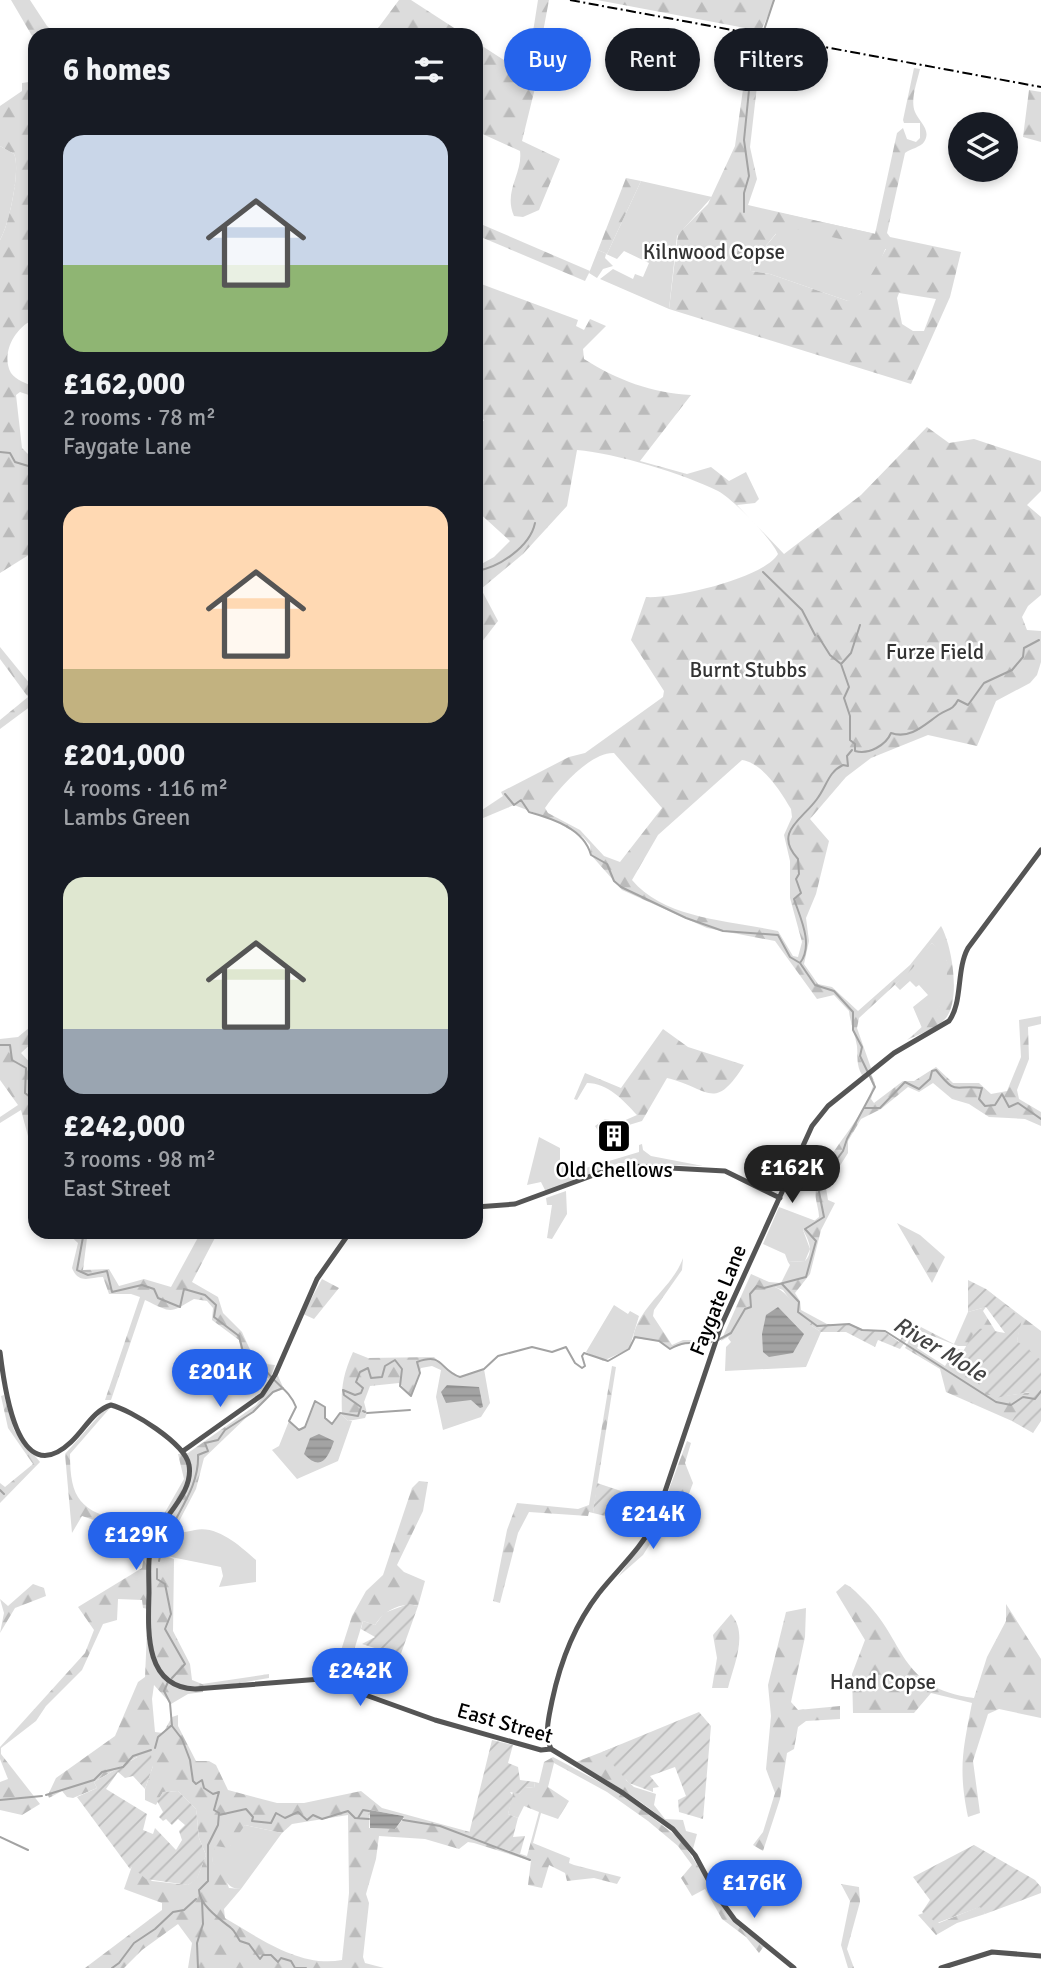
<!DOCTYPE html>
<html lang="en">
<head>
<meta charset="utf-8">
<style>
  :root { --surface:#171b24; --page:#242831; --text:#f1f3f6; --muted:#9ea1a6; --accent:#2563eb }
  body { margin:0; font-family:Signika,sans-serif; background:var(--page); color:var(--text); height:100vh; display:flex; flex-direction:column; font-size:26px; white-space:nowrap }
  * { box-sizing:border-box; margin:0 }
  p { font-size:23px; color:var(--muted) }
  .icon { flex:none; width:38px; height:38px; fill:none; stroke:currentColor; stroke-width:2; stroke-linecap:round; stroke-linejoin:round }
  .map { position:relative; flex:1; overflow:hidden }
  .drawer { position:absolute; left:28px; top:28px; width:455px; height:1211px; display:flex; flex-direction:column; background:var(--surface); border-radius:21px; box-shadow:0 4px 10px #0003 }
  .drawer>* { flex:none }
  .banner { position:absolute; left:504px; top:28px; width:430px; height:63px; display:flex; gap:14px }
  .tools { position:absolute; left:948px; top:112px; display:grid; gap:14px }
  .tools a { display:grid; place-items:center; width:70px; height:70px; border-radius:50%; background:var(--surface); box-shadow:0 4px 10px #0003; font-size:35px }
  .price { position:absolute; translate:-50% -60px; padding:0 16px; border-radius:24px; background:var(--accent); color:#fff; font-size:23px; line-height:46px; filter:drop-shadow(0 2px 4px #0008) }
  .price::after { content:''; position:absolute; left:50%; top:42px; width:21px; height:16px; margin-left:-10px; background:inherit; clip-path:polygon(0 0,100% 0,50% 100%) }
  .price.current { background:#222; color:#fff }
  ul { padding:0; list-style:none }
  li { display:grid; align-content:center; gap:14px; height:371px; padding:0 35px }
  li span { display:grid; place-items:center; height:217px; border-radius:21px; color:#555 }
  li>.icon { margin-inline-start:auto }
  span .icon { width:126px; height:126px; fill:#fffc; stroke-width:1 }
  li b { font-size:30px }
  h2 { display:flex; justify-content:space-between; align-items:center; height:84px; padding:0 35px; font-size:30px }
  .tag { padding:0 24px; border-radius:32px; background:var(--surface); box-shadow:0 4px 10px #0003; font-size:24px; line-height:63px }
  .tag.current { background:var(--accent); color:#fff }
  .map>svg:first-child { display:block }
  .grass { fill:#dcdcdc }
  .forest { fill:url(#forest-firs); fill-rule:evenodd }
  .garden { fill:url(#garden-furrows) }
  .water { fill:url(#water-rules) }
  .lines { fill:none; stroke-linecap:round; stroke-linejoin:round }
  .stream { stroke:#a3a3a3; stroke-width:2 }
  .tertiary { stroke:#555; stroke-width:5 }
  .rail { stroke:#000; stroke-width:2; stroke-dasharray:10 3.5 2 3.5; stroke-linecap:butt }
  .labels { text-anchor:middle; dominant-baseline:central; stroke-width:5; stroke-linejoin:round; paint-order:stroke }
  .park-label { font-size:21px; fill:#333; stroke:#fff }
  .poi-label { font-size:21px; fill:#000; stroke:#fff }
  .street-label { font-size:21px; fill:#000; stroke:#fff }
  .water-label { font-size:23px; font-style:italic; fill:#444; stroke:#fff }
</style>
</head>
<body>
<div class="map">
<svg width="1041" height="1968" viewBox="0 0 1041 1968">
  <defs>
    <pattern id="forest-firs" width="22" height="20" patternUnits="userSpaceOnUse" patternTransform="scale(1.75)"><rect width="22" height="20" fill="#dcdcdc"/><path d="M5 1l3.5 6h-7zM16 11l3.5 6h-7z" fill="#bbb"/></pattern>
    <pattern id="garden-furrows" width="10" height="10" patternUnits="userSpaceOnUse" patternTransform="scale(1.75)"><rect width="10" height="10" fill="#dcdcdc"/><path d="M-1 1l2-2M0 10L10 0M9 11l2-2" fill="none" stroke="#bbb"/></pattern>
    <pattern id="water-rules" width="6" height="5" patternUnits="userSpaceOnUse" patternTransform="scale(1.75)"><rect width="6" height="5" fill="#a3a3a3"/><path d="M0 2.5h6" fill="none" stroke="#8b8b8b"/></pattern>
  </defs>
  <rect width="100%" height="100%" fill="#fff"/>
  <path class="grass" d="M0 146 14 154C21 168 9 226 0 240Z
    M641 181 712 197 677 236 669 309 600 279 613 269 633 279 635 274 643 277 649 263 624 251 617 259 606 254 605 258 613 266 603 269 597 278 589 273 598 250 607 254Z
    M776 212 890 237C884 253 866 299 848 301L770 274 751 271 750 265 776 234Z
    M932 943C937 948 945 954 947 961 954 985 940 1013 922 1028L913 1007 928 995 919 985 916 987 910 981 900 990 895 985Z
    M539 1137 560 1148V1161L565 1169 575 1163 579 1170 639 1152V1145L642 1144 643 1150 651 1156 703 1166 619 1163 546 1192 541 1182 527 1185Z
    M566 1191 567 1214 552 1239 547 1238 552 1205H547L546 1198Z
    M779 1207 816 1221 803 1230 810 1249 805 1261 788 1262 785 1254 763 1244Z
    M770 1286C786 1287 798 1312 811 1322L810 1325 821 1332 806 1367 725 1371 726 1347 731 1342 728 1338Z
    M614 1305 628 1314 630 1311 639 1316 629 1349 603 1361 586 1352Z
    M446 1368 460 1377 484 1369 490 1403 481 1417 443 1430 436 1397 441 1370Z
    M315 1401 325 1407V1418L331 1424 340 1413 348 1421H352L338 1461 297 1479 272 1450 279 1446 289 1421 296 1429 304 1428Z
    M174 1530C184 1533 186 1532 195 1530 218 1525 241 1547 256 1560V1582L219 1587 223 1576 221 1567 166 1556 164 1550Z
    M245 1825 282 1833 241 1889C222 1889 226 1871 212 1863L213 1848 217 1844 230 1846 238 1831Z"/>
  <path class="forest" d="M11 0H30L47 26 57 35H35V41Z
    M399 0H411L465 35H373Z
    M538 0H549L535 75 527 70Z
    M597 0H775L761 31Z
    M755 37 767 39 761 51 750 147 757 179 748 205 875 234 897 133 903 128 907 139 916 142 920 138V123H904L903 120 914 68 920 69C917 82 910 100 915 112 919 122 932 130 924 142 921 147 910 149 905 153L887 233 890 237 961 252 950 297 911 384 669 309 678 234 708 204 735 146 747 61ZM787 227 885 249H886L860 294 848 301 770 274 751 271 750 265 779 230ZM899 293 936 299 924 331H913L902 324 897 298Z
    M476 42 533 79 535 88 522 141 560 159 539 210 523 217 514 216C503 191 523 173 520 151L476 131Z
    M35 44V152L28 165 34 228 35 319C16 326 0 353 11 373 16 380 27 384 35 387V397L20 392 16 395 22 448 35 461 31 493 35 551 0 573V240C9 226 21 168 14 154L0 146V106L22 91V83L29 82 28 71 34 64 35 56 30 49Z
    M1029 90 1041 92V142L1023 137Z
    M626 178 641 181 607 254 598 250Z
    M476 222 590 271 585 281 476 235Z
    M476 282 578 320 576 326 584 330 590 319 606 326 583 349 584 359C617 380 652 393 691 395L640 461 687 474 711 467 729 481 746 472 759 499 755 503 737 505 784 554 861 495 927 427 949 443 974 439 1041 461V491L1027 505 1041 517V595L1028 606 1022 617 1027 630 1041 631V662L1037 675 1030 683 996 701 977 746 928 735 871 758 846 777 810 819 829 841 816 894 806 918 809 941 804 964 818 984 832 987 858 1011 910 965 941 926C952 945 961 999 946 1018 938 1028 919 1034 907 1040 938 1014 948 1003 947 961L932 943 912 969 859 1018 857 1028 871 1068 862 1075C856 1065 858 1057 857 1046 855 1034 850 1022 849 1011L834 995 817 999 775 941 707 928 622 890 591 855 590 845 583 837 551 819 514 805 476 821V814L503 796 501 792 569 757 585 753 663 697 664 691 631 640 646 597C674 599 764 578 778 554 771 538 733 499 718 491 684 474 615 453 577 450L567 506 523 554 481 589 498 621 481 643 476 639V567L494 557 510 541 476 510V432L484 420 476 415ZM614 753 662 808 620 862 604 856 580 830 548 813 545 808C558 789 590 752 614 753ZM742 760C763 763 781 792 791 809L792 817 784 835 790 861V898L802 942 798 957 793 956 778 931C732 921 664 919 632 880L658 835Z
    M0 647 35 690V703L0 729V720L28 697 0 659Z
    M1041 1016V1024L1028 1027 1029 1059 1017 1090 1019 1099 1041 1112V1126L1025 1119 989 1117 969 1104 952 1099 933 1083 919 1092 908 1087 881 1109 861 1119 848 1141V1153L826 1188 828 1200 835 1203 821 1230 810 1274 795 1293 800 1301 801 1310 827 1324 820 1328 798 1311 783 1290 772 1286 731 1335 721 1341 751 1274 769 1282 781 1283 790 1265 788 1262 805 1261C814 1251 809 1241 803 1230L819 1217C819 1208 814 1198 816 1190 825 1151 861 1125 873 1086L869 1076 871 1074 875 1083 871 1099 874 1103 903 1081H914L936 1067 953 1083H979L991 1094 1007 1091 1021 1057 1019 1020Z
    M35 1023V1040L21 1053 35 1068 31 1088 35 1094V1144L28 1136 21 1110 0 1123V1117L18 1105 0 1080V1039L18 1037Z
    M663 1029 688 1047 744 1065C714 1113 709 1088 667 1078L642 1121 619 1128 608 1126 599 1132 595 1126 605 1119 621 1122 637 1115C623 1100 608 1083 587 1083L577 1100 574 1099 585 1073 621 1088Z
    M897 1223 920 1235 945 1257 932 1283Z
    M66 1232H80L87 1238 83 1270 109 1269 119 1286 144 1279 171 1287 201 1232H218L192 1282 218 1297 223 1313 242 1332 256 1363 275 1365 270 1379 244 1366 239 1340 212 1320 213 1308 207 1301 194 1299C169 1313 174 1314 145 1300L111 1400H105L140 1297 131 1294H109L103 1277C90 1277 79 1285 72 1268L78 1243Z
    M683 1258 682 1270 654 1310 653 1316 672 1345 683 1340H712L710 1346 685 1343 670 1349 659 1341 633 1338C639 1305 672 1289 683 1258Z
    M322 1279 339 1288 314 1319 303 1314Z
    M986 1289 1041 1331V1368L1017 1341 1020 1323Z
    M986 1307 983 1311 996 1332 973 1346H958L920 1331 923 1338 917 1348 945 1366 956 1349 964 1350 956 1363 973 1373 996 1397 1034 1392 1012 1421 946 1392 940 1369 905 1348 917 1325 954 1344 968 1312Z
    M353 1352 368 1358 434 1357 446 1368 443 1371 432 1366 421 1368 411 1396 399 1383 370 1386 364 1402 367 1413 365 1418 348 1421 342 1415C341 1389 342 1377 353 1352Z
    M612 1366 616 1367 593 1513 589 1512 588 1516 529 1512 518 1533 500 1603 493 1601 507 1530 517 1503 578 1509 589 1505Z
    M278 1376 283 1387 281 1390 273 1392 204 1458 196 1489 164 1550 166 1556 174 1559 173 1631 190 1664 192 1680 202 1684 269 1674V1678L203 1689V1692L188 1694 171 1704 154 1685 152 1699 155 1732 163 1733 172 1717 178 1715V1726L196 1761H209L216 1765 228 1790 277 1803H304L361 1791 382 1808 470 1832 469 1838 527 1856 539 1812 524 1806 518 1818 508 1814 513 1792 519 1794 525 1787 534 1788 535 1782 539 1783 544 1762 553 1757 622 1794 680 1839 738 1926 764 1946 759 1953 746 1937 722 1919 705 1889 692 1896 681 1878 692 1865 678 1846 648 1821 607 1792 554 1763 548 1787 569 1801 558 1819 541 1813 533 1843 570 1858 569 1863 574 1865 621 1877 617 1884 594 1878 567 1881 565 1873 549 1865 542 1888 528 1885 531 1861 474 1843 468 1842 459 1849 425 1839 379 1836 376 1859 366 1894 369 1903 363 1957 365 1963 384 1968H188L192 1943 178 1924 142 1950 124 1968H85L162 1910V1903L124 1889 132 1866 152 1881 188 1885 197 1878 206 1855 199 1838 196 1809 178 1791 163 1792 156 1805 145 1800V1789L153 1766 137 1757 94 1782 97 1788 73 1798 67 1797 62 1791 49 1798 48 1795 56 1778 115 1736 138 1682 145 1677 148 1609 143 1608 142 1600 118 1599 117 1620 103 1624 82 1670 46 1706 36 1721 1 1748V1754L40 1804 22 1815 0 1810V1782L8 1779 0 1759V1747L85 1653 94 1630 78 1607 142 1568 147 1538 82 1516 72 1533 65 1454 104 1410 110 1408 70 1454C70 1499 80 1511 125 1522 137 1525 146 1523 156 1528L184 1479 178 1454 188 1453 256 1405ZM370 1810 403 1816 404 1818 395 1829 369 1828ZM348 1815 349 1893 342 1960C301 1968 259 1938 225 1918L224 1909 241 1889 229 1888 222 1870 212 1862 215 1846 229 1848 245 1825 282 1833 292 1824Z
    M4 1395 14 1430 40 1462 0 1503V1483L5 1487 33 1464 8 1428 1 1396Z
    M687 1441 691 1443 685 1463 693 1483 677 1526 664 1522 643 1555 618 1577 655 1527Z
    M419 1481 428 1482 423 1511 397 1565 404 1572 425 1581 418 1606C402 1601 383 1611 375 1625L363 1621 344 1683 327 1676 336 1666 352 1616 366 1591 383 1575 412 1488Z
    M33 1584 44 1588 46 1596 15 1608 0 1633 4 1613 0 1599 8 1606Z
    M845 1584C852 1587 856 1592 862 1598 907 1641 897 1688 974 1698L987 1657 1006 1621V1604L1041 1659V1718L999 1709 988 1714 973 1761 980 1813 968 1817C958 1769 963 1749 972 1703L931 1693 914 1713H853L852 1674 865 1640 836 1592Z
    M806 1608 805 1637 791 1702 798 1710 840 1706V1719L806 1721 798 1727 794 1749 787 1753 780 1799 763 1851 753 1845 763 1832 775 1793 766 1769 771 1716 768 1685 786 1612Z
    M731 1614C749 1634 733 1667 728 1688H712L717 1658 713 1635Z
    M620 1745 626 1780 634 1787 656 1794 654 1805 665 1819 683 1820 686 1831 697 1834 693 1849C662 1811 618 1787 576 1762Z
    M841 1884 859 1887 860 1902 847 1949 854 1968H848L841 1945 850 1901Z
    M981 1906 985 1914 957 1923 936 1935 918 1915 926 1912 939 1923Z"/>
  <path class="garden" d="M968 1280 986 1289 1022 1319 1017 1341 1041 1360V1421L1033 1433 1012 1421 1030 1392 995 1398C978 1388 974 1374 956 1363L977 1328 1005 1333 986 1307 968 1312Z
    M811 1322 820 1328 828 1324H849L867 1331 882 1330 899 1342 906 1330 912 1333 900 1349 878 1340 875 1347 846 1332H821L810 1325Z
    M597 1483 657 1503 650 1525 643 1521 646 1510 634 1506 632 1521 642 1525 593 1513Z
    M408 1604 418 1606 388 1690 381 1688 383 1679 375 1676 384 1651 362 1644 375 1637 361 1629 363 1621 375 1625 384 1613Z
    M699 1712 711 1726 703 1819 679 1812 678 1800 686 1796 675 1767 650 1776 659 1787 653 1788V1792L629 1783 602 1752Z
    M492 1740 513 1745 508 1763 518 1767 520 1780 535 1782 534 1788 526 1787 519 1794 510 1792 513 1796 508 1814 518 1818 513 1837 525 1836 520 1854 468 1838Z
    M141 1755H151L153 1766 145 1789 133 1776 125 1778 118 1772 106 1789 147 1814 143 1830 153 1834 155 1828 176 1850 182 1840 179 1831 185 1825 178 1819 172 1825 166 1819 163 1821 159 1817 163 1812 157 1801 163 1792 178 1791 196 1809 199 1838 206 1855 197 1879 188 1885 146 1879 132 1867 130 1869 77 1797 97 1788 94 1782Z
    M974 1845 1035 1880 1041 1887V1893L985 1914 980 1907 937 1923 922 1912 930 1900 913 1877Z"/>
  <path class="water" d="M778 1307 804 1334 793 1353 769 1357 763 1352 762 1334 766 1315Z
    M447 1385 479 1387 483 1407 480 1408 471 1400 446 1403 441 1392Z
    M319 1434 334 1441C328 1458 321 1472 304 1454L310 1438Z
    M370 1810 403 1816 404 1817 395 1829 370 1828Z"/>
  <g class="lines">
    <path class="stream" d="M764 30 774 0
      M744 212V193L749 176 744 140 750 80 759 40
      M0 452 10 453 15 462 35 468
      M476 571C498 568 530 547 535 523
      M763 572 802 610 815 635
      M818 636 830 655 841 664 849 687 844 698 850 716V740L855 744V751C869 755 886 745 891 733 911 740 926 723 940 714 948 709 953 710 958 700L968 705 984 683 1012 670 1023 657 1024 648 1039 640
      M842 663 851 653 860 625
      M505 794 514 805 521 800 529 812C554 819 584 829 591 855L607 864 614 881 621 887 686 918 723 931 778 935 790 957 800 963 815 985 834 991 853 1012V1030L862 1047 860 1056 875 1087 847 1139 843 1151 823 1178 819 1192 824 1217 805 1229 816 1241 806 1277 764 1288 757 1286 750 1294 751 1307 745 1309 731 1333 718 1340
      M800 963C814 945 800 917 794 899L801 893 796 879 799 874 798 859C773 832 802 820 817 799 827 786 828 772 843 765L848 766 847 756 852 750
      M0 1045H10L12 1060 26 1068 25 1093 35 1101
      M865 1108H880L905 1082 919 1089 930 1079 932 1071 936 1070C958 1097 952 1084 982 1088L979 1099 985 1106 995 1105 1002 1094 1009 1107 1018 1103 1041 1119
      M35 1109 30 1127 35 1136
      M73 1232 83 1237 77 1270 88 1275 107 1271 112 1292 142 1285 154 1289 158 1298 180 1307 184 1289 205 1295 216 1305 214 1317 239 1336 246 1364 255 1371 267 1372C277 1385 290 1391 296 1407L289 1421 299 1430 305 1427 315 1401 325 1407V1418L332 1424 340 1413 358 1416 361 1407 344 1395 343 1390 355 1395 361 1393 363 1388 356 1382 360 1372 368 1368 371 1378 382 1377 385 1366 395 1360 402 1369 400 1386 411 1396 420 1373 417 1362C444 1352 439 1370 460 1377L484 1369 498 1356 532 1347 552 1352 566 1347 575 1363 582 1368 585 1366 582 1356 584 1353 608 1361 629 1349 635 1337 659 1341 670 1349C692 1336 698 1349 713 1341
      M782 1284 799 1302 798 1312 817 1326 849 1324 862 1330 885 1331 996 1402 1011 1405 1023 1397 1035 1399 1041 1391
      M363 1411 365 1412
      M367 1413 410 1410
      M0 1490 4 1494
      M159 1561C166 1523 200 1493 198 1455L208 1451 205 1443 218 1440 225 1430 253 1412 273 1392 283 1388
      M157 1569V1579L165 1584 171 1614 165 1629 185 1664 172 1678
      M168 1682 164 1691 170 1703 172 1726 182 1739 190 1760 193 1781 196 1784 202 1780 204 1788 213 1794 219 1792 214 1810 219 1813 218 1825 208 1845V1881L199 1890C199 1905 221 1920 231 1928 235 1931 237 1937 240 1941L249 1944 260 1959 263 1955H271L278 1962 281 1958 291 1961 295 1968H306
      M155 1748 158 1737 172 1725
      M46 1795 94 1780 102 1772 123 1767 133 1756 151 1750
      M0 1800 42 1796
      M219 1815 246 1809 253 1817 252 1821 271 1823 276 1813 285 1818 298 1812 307 1820 313 1815 322 1819 348 1811 355 1818 369 1819
      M358 1818 363 1810 369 1811
      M403 1820 440 1826 530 1860
      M0 1837 28 1850
      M112 1968 119 1963 134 1943 155 1929 173 1912 184 1910 196 1899
      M198 1968 197 1943 203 1924 202 1900"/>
    <path class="tertiary" d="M476 1207 515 1204 602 1172 633 1166 725 1171 780 1198
      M0 1352C4 1385 17 1493 71 1442 84 1430 94 1410 111 1405 131 1410 185 1443 189 1465 194 1493 163 1516 153 1540 147 1556 149 1576 149 1593 148 1631 144 1687 195 1689L321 1679 435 1720 541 1750 551 1749 623 1793 673 1829 695 1855 716 1894 735 1920 794 1968
      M183 1451 262 1395 275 1375 317 1279 350 1232
      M551 1749C544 1733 549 1717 552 1701 560 1663 575 1624 599 1593 618 1569 641 1549 655 1521L721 1326 812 1126 828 1106 894 1053 949 1021C963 1002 956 970 968 948L1041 850
      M941 1968 992 1952 1041 1956"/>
    <path class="rail" d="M570 0 1041 87"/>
  </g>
  <defs>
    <g id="building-square" transform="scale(1.75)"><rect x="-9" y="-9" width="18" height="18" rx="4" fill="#000" stroke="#fff"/><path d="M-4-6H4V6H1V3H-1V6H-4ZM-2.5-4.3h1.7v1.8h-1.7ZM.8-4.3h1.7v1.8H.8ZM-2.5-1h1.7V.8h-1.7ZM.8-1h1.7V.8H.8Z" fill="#fff"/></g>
  </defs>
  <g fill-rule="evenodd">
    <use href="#building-square" x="614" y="1136"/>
  </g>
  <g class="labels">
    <g class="park-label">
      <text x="714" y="252">Kilnwood Copse</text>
      <text x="935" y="652">Furze Field</text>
      <text x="748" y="670">Burnt Stubbs</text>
      <text x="883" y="1682">Hand Copse</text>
    </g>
    <g class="poi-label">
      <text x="614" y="1170">Old Chellows</text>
    </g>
    <g class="street-label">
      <text transform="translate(718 1300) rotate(-68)">Faygate Lane</text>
      <text transform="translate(505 1723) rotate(16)">East Street</text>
    </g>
    <g class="water-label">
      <text transform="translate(940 1349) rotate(31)">River Mole</text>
    </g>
  </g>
</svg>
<div class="tools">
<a><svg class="icon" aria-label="layers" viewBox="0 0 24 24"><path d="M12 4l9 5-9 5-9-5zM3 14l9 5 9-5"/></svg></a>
</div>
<b class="price current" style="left:792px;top:1205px">£162K</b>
<b class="price" style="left:220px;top:1409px">£201K</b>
<b class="price" style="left:653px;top:1551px">£214K</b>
<b class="price" style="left:136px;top:1572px">£129K</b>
<b class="price" style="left:360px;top:1708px">£242K</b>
<b class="price" style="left:754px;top:1920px">£176K</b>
<div class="banner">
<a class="tag current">Buy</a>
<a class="tag">Rent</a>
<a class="tag">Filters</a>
</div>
<section class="drawer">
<h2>6 homes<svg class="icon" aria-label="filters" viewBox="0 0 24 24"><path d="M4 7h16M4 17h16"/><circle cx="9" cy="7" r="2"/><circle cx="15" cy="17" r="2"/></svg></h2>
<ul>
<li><span style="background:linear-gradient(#c9d6e8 60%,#8fb573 0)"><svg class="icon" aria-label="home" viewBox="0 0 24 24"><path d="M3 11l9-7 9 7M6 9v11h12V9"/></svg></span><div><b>£162,000</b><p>2 rooms · 78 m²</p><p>Faygate Lane</p></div></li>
<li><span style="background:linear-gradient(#ffd9b3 75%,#c2b280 0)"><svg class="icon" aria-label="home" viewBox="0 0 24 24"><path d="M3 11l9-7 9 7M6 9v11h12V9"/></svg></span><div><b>£201,000</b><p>4 rooms · 116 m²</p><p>Lambs Green</p></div></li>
<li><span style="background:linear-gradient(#dfe7d0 70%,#9aa5b1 0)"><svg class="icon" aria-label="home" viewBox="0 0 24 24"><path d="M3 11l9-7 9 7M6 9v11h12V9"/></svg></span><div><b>£242,000</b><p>3 rooms · 98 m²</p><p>East Street</p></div></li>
</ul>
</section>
</div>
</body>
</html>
